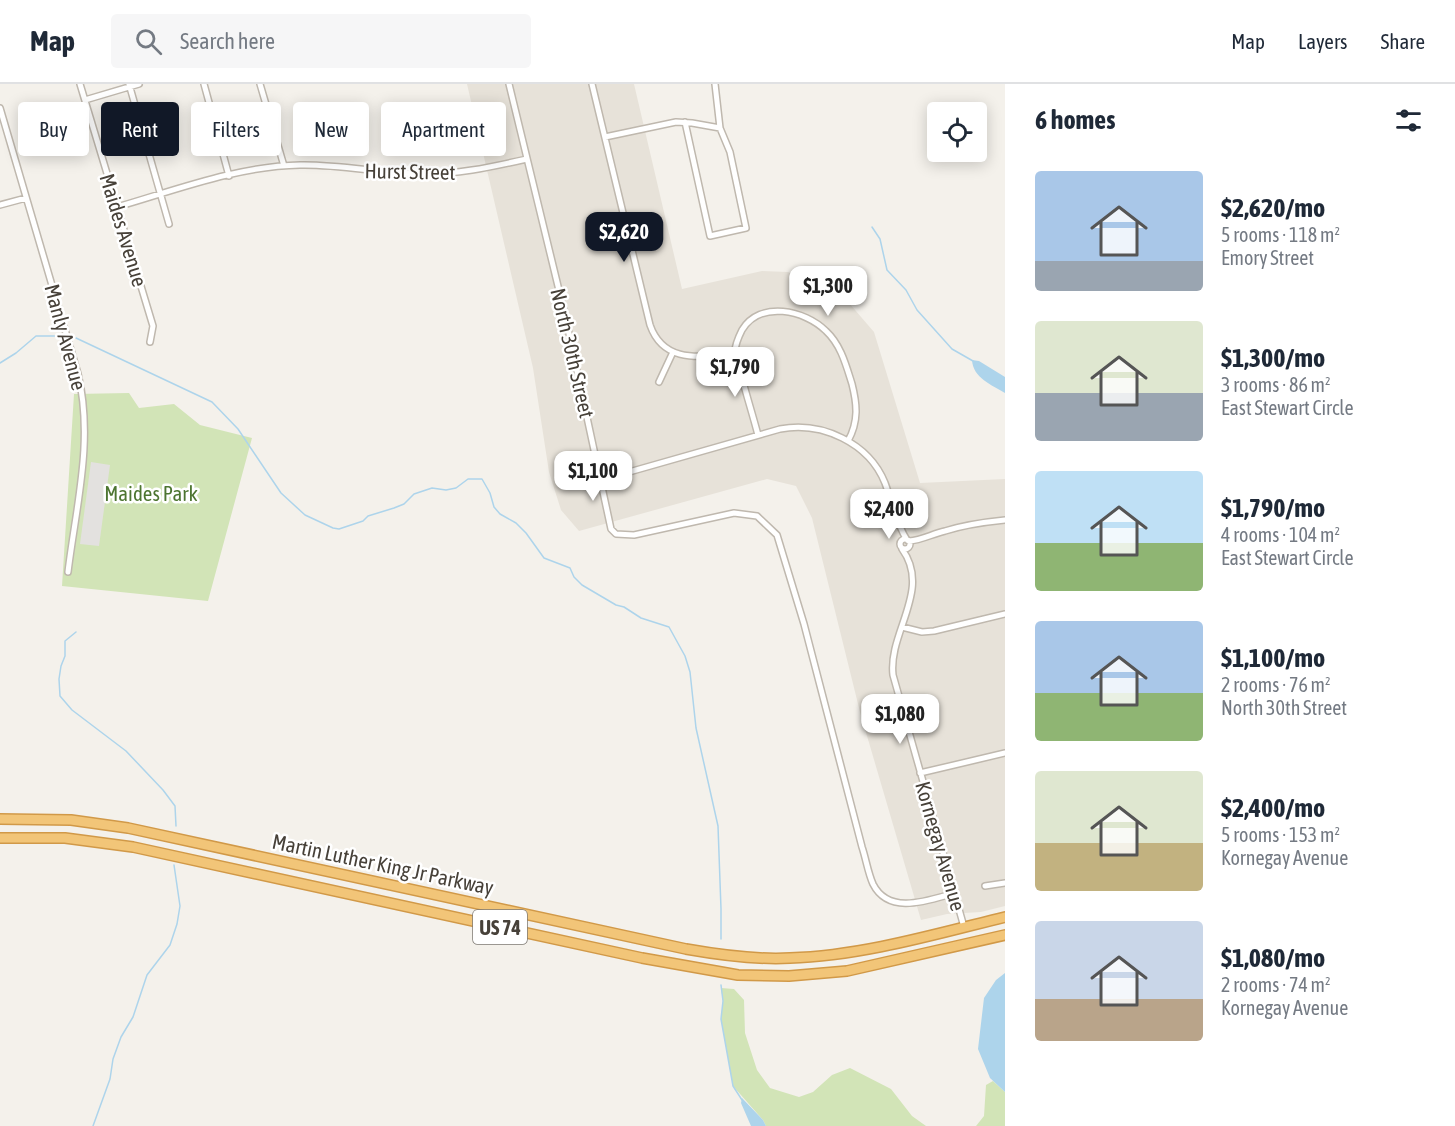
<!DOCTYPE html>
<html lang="en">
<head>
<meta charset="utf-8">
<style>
  :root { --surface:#fff; --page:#f6f6f7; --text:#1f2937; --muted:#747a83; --line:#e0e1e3; --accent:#111827 }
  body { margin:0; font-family:"Asap Condensed",sans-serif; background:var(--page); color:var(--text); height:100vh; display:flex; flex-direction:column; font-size:22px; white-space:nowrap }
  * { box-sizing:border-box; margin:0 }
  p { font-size:20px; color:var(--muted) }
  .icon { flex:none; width:33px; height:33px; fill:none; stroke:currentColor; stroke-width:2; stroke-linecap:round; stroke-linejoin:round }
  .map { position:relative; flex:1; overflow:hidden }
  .drawer { display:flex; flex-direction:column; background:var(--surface); width:450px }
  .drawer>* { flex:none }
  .top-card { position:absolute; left:18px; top:18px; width:570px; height:54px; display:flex; gap:12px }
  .buttons { position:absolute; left:927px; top:18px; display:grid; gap:12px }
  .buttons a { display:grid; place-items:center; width:60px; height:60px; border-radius:6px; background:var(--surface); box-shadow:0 3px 15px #0003; font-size:30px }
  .price { position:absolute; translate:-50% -51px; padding:0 14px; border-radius:12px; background:#fff; color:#222; font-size:20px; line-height:39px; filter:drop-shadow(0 2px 3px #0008) }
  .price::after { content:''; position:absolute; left:50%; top:36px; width:18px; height:14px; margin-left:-9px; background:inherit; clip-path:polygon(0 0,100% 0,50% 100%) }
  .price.current { background:var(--accent); color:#fff }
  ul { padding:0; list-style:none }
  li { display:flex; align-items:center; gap:18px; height:150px; padding:0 30px }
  li span { display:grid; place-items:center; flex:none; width:168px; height:120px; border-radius:6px; color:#555 }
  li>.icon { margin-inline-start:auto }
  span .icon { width:72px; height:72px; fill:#fffc; stroke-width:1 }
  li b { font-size:26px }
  h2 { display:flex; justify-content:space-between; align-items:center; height:72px; padding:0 30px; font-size:26px }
  .chip { padding:0 21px; border-radius:6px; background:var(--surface); box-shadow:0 3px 15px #0003; font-size:21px; line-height:54px }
  .chip.current { background:var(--accent); color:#fff }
  header { display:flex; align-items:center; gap:36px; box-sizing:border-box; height:84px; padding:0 30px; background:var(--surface); border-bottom:2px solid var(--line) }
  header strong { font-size:28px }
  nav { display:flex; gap:33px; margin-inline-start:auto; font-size:21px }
  .search { width:420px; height:54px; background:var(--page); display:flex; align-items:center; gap:15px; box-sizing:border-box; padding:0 21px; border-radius:6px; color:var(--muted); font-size:22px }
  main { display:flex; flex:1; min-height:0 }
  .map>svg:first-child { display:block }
  .residential { fill:#e7e2d9 }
  .green { fill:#d2e4b7 }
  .parking { fill:#e3e1df }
  .water { fill:#add4eb }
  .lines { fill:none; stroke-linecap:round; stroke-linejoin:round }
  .stream { stroke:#add4eb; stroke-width:1.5 }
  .minor-casing { stroke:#bfb8ae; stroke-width:8 }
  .motorway-casing { stroke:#d19948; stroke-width:12 }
  .minor { stroke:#fff; stroke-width:5 }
  .motorway { stroke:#f2c578; stroke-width:9 }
  .labels { text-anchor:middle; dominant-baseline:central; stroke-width:5; stroke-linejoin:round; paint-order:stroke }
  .shield { fill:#fff; stroke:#7e7a74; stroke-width:1.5 }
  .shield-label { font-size:20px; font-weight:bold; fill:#474139 }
  .street-label { font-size:21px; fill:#474139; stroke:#fff }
  .park-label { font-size:21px; fill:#4d7531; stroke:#fff }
</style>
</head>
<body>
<header>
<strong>Map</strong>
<div class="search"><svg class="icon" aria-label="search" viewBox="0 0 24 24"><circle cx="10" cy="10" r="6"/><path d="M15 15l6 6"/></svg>Search here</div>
<nav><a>Map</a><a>Layers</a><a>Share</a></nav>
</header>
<main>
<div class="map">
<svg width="1005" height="1042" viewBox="0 0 1005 1042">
  <rect width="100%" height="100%" fill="#f4f1eb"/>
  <path class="residential" d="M467 0H634L682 205 762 187 788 188 843 212 874 248 920 399 1005 395V822L981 828 947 830 921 836 860 628 812 434 796 402 767 395 579 447 561 426 549 388 533 284Z"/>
  <path class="green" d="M129 309 139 324 174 320 200 341 252 354 208 517 62 502 74 310Z
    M721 904 734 905 744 916 745 949 757 986 770 1004 799 1013 813 1008 832 991 850 984 891 1005 912 1032 926 1042H766L763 1036 733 1002 721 935 723 917Z
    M993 997 1005 1008V1042H976L984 1032 986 1001Z"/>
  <path class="parking" d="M91 378 110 381 99 462 80 460Z"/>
  <path class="water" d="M972 276 979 277 1005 293V309C992 301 973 294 972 276Z
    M1005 889V1008L990 994 978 965 984 914 996 896Z
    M742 1014 763 1036 766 1042H751L741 1019Z"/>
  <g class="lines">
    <path class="stream" d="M872 143 880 155 887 186 906 206 917 226 952 265 973 277
      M76 254 212 318 238 345 281 409 305 431 333 444 339 445 363 437 368 432 394 424 404 420 414 410 432 404 446 406 456 404 468 395H482L490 409 494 423 500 430 516 439 526 449 544 474 570 484 574 493 582 501 616 521 624 523 641 534 669 543 685 572 690 588 696 644 718 742 721 825V855
      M0 279 16 269 36 252H60
      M76 548 65 557V572L61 582 59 595 60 612 72 626 126 667 163 706 175 722 176 742
      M721 901 723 917 721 935 733 1002 742 1016
      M93 1042 110 995 113 975 121 953 133 933 147 891 170 861 177 840 180 822 174 781"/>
    <g class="minor-casing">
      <path id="minor" d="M80 0 153 242 150 258
        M129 0 169 140
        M204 0 229 92
        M260 0 284 82
        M509 0 565 231 611 445 616 450 634 451 734 429 757 432 777 451 804 540 862 763C866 775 868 789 873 800 889 832 929 816 955 809
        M592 0 650 241C664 281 702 272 735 270
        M85 16 139 0
        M0 24 78 290C94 356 76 422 68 488
        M685 38 710 152 746 144 730 68 720 44 715 0
        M605 53 676 38 692 39 720 44
        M0 121 26 114
        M117 123C176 106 238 82 300 81 339 80 379 89 419 90 456 91 491 83 527 75
        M659 298 673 268
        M758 351C753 332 747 313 742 294 739 286 735 276 735 268 735 260 739 252 742 246 760 216 805 226 826 247 841 261 846 281 852 300 857 320 859 337 848 357
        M601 396 780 345C822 337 869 359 885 399 892 418 896 439 907 456
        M900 460a5 5 0 1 1 10 0a5 5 0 1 1-10 0Z
        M909 457C922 456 932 450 945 447 964 441 985 438 1005 436
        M902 465C932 506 888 548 893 591L964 843
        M902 543 922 548 934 547 1005 530
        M920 689 1005 669
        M985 802 1005 799"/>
    </g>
    <g class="motorway-casing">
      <path id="motorway" d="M0 735 71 736 128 744 686 865C720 871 755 876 790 874 861 872 936 850 1005 833
        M0 754H65L133 763 642 874 738 891 789 892 847 887 1005 851"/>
    </g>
    <use href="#minor" class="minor"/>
    <use href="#motorway" class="motorway"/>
  </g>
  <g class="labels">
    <rect class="shield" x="473" y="826" width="54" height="34" rx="4.5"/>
    <g class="shield-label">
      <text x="500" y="843">US 74</text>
    </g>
    <g class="street-label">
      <text transform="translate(410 87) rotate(1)">Hurst Street</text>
      <text transform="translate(124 146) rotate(73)">Maides Avenue</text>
      <text transform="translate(66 253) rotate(75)">Manly Avenue</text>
      <text transform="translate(573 269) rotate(77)">North 30th Street</text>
      <text transform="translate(941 762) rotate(74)">Kornegay Avenue</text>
      <text transform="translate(383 780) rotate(12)">Martin Luther King Jr Parkway</text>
    </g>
    <g class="park-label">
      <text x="151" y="409">Maides Park</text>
    </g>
  </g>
</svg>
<div class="buttons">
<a><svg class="icon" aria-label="locate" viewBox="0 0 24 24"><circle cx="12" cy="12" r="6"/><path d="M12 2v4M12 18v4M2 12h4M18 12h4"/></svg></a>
</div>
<b class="price current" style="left:624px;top:179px">$2,620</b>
<b class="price" style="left:828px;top:233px">$1,300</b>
<b class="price" style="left:735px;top:314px">$1,790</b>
<b class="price" style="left:593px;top:418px">$1,100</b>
<b class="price" style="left:889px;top:456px">$2,400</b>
<b class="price" style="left:900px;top:661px">$1,080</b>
<div class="top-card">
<a class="chip">Buy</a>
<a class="chip current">Rent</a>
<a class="chip">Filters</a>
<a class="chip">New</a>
<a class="chip">Apartment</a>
</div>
</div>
<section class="drawer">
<h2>6 homes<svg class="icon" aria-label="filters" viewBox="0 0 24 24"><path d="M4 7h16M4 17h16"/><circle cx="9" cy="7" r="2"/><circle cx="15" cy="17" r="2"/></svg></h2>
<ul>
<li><span style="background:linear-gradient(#a9c7e8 75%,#9aa5b1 0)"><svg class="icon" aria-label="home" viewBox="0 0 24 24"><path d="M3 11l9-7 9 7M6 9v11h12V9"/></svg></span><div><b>$2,620/mo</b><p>5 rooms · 118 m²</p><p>Emory Street</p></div></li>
<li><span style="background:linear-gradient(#dfe7d0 60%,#9aa5b1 0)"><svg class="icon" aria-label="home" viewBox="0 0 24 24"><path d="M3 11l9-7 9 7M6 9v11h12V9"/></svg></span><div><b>$1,300/mo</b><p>3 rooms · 86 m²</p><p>East Stewart Circle</p></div></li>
<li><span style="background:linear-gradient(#bfe0f5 60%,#8fb573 0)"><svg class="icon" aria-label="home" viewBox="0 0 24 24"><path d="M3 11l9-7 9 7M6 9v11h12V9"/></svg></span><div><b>$1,790/mo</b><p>4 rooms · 104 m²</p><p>East Stewart Circle</p></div></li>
<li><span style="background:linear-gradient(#a9c7e8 60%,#8fb573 0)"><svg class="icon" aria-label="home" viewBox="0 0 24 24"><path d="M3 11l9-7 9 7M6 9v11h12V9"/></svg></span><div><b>$1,100/mo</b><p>2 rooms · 76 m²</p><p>North 30th Street</p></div></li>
<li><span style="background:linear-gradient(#dfe7d0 60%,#c2b280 0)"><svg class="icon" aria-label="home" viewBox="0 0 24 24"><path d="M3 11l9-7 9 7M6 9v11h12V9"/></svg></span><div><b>$2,400/mo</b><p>5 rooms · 153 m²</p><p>Kornegay Avenue</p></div></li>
<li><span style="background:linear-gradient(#c9d6e8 65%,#b9a48a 0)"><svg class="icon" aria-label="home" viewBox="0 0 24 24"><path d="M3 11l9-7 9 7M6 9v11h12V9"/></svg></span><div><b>$1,080/mo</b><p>2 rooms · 74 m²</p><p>Kornegay Avenue</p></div></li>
</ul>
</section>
</main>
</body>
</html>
